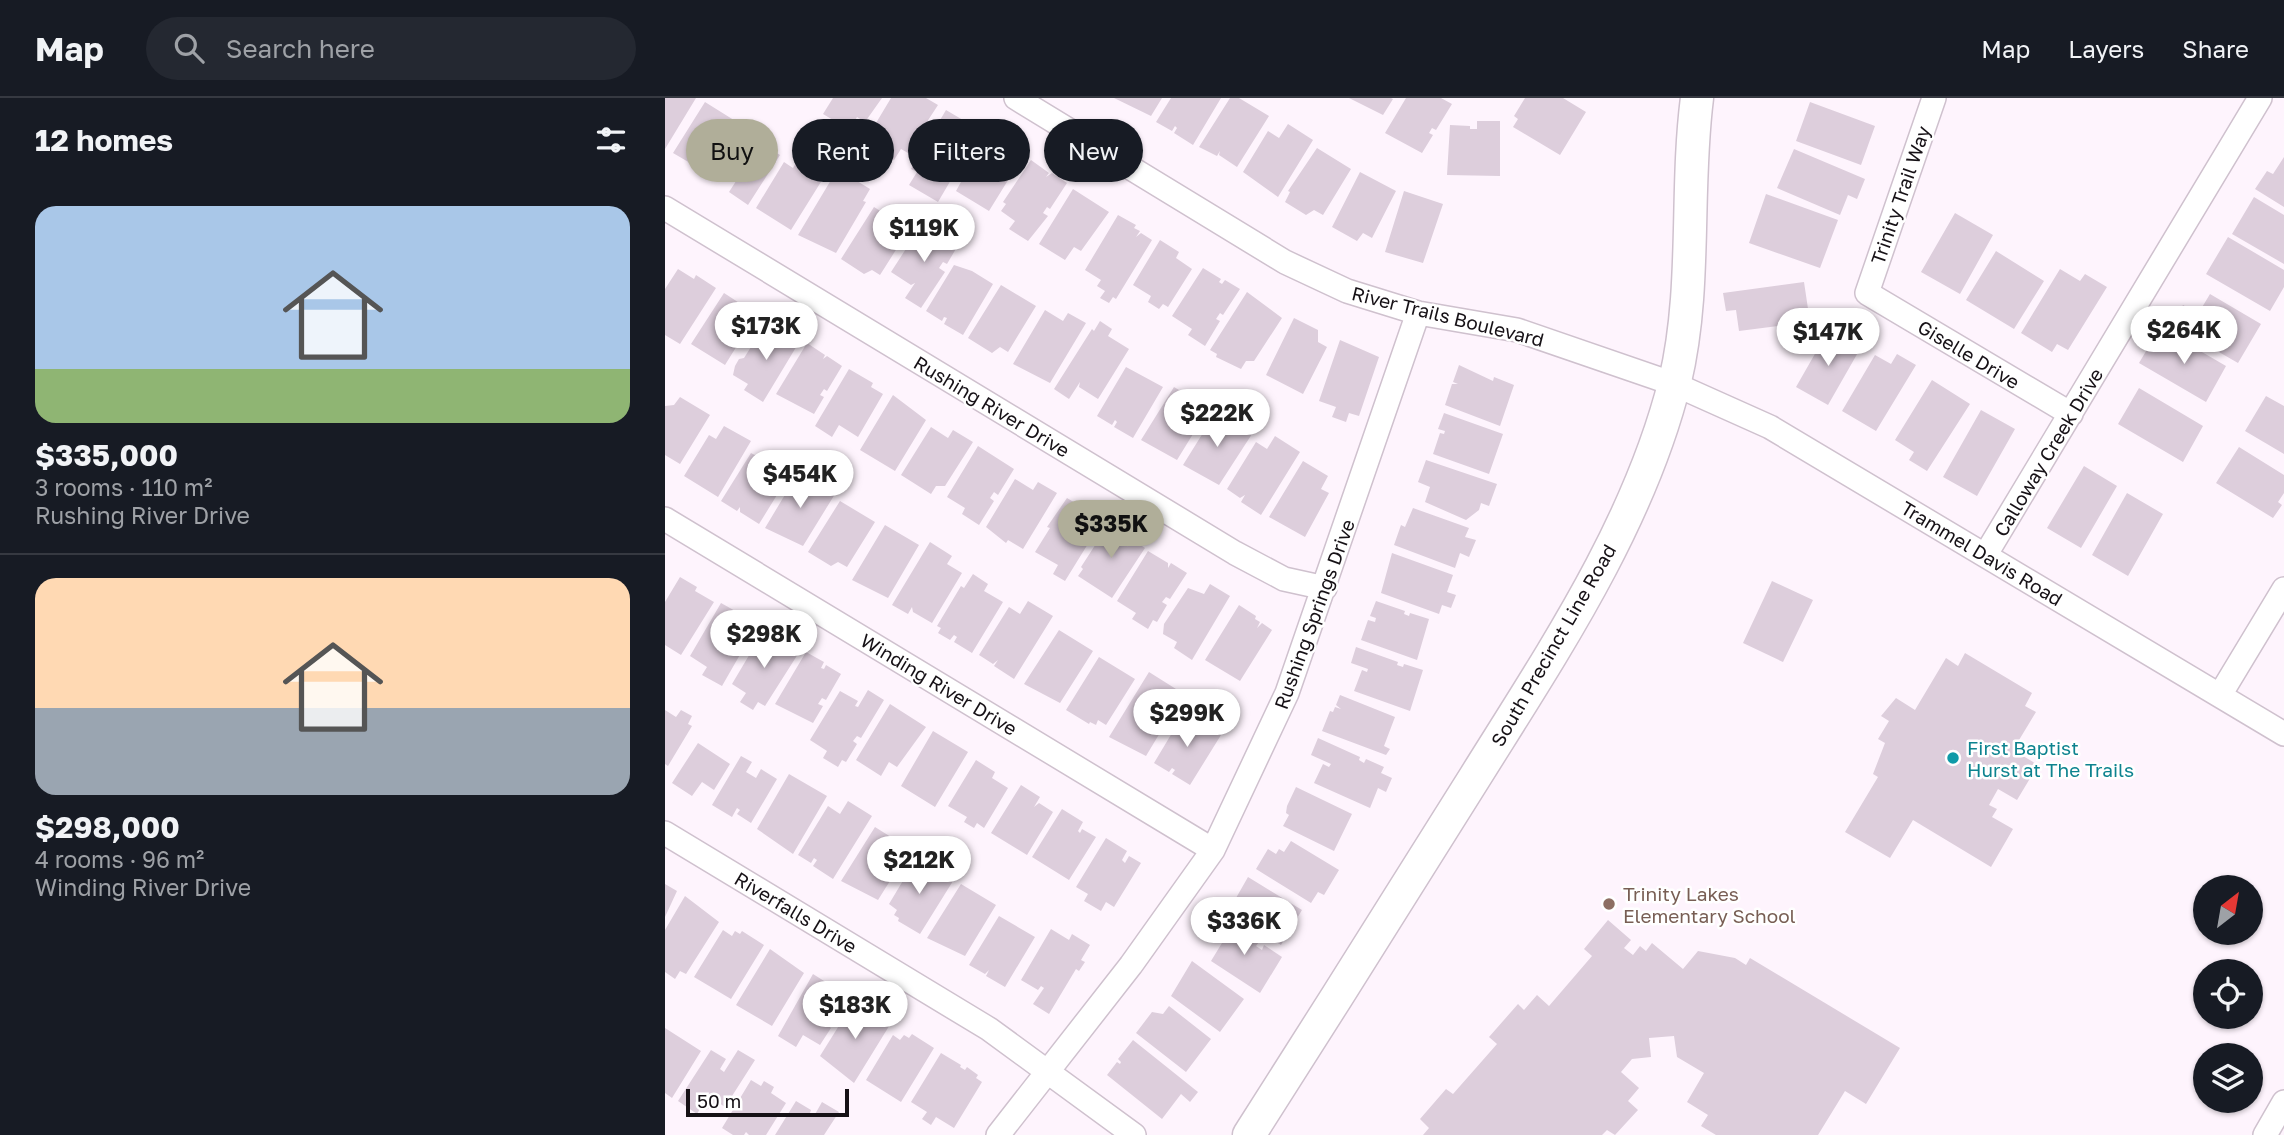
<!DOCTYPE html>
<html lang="en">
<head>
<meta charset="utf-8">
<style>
  :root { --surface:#171b24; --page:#242831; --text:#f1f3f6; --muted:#9ea1a6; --line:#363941; --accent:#b0ae99 }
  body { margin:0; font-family:"Golos Text",sans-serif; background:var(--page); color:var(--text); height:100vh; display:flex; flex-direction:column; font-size:26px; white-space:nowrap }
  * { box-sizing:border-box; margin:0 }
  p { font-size:23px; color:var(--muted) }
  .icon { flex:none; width:38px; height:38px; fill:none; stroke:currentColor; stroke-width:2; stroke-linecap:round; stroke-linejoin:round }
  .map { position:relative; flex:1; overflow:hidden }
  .details { display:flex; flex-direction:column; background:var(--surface); width:665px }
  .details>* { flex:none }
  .guide { position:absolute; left:21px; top:21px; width:665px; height:63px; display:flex; gap:14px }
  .needle { width:46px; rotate:31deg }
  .buttons { position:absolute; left:1528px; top:777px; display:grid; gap:14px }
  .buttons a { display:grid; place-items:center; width:70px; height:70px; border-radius:50%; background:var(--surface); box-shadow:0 2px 5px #0004; font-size:35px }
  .scale { position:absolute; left:21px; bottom:18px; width:163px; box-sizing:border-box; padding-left:7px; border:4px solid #161116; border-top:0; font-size:19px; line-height:24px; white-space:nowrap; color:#161116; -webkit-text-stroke:5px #fff; paint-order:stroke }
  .price { position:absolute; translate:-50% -60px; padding:0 16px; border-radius:24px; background:#fff; color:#222; font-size:23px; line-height:46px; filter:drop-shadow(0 2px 4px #0008) }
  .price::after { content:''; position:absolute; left:50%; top:42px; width:21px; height:16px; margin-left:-10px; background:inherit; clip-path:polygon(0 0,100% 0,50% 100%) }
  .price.active { background:var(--accent); color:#111 }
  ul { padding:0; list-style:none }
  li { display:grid; align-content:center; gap:14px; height:371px; padding:0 35px }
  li+li { border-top:2px solid var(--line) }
  li span { display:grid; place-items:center; height:217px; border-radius:21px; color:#555 }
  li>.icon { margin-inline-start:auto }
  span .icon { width:126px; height:126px; fill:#fffc; stroke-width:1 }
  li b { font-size:30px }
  h2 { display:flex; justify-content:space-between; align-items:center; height:84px; padding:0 35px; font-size:30px }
  .pill { padding:0 24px; border-radius:32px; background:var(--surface); box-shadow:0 2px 5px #0004; font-size:24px; line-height:63px }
  .pill.active { background:var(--accent); color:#111 }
  header { display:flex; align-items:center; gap:42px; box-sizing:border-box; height:98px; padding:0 35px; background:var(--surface); border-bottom:2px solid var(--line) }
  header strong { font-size:33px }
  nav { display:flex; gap:38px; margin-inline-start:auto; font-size:24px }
  .search { width:490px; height:63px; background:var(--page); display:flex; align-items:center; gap:18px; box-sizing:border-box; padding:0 24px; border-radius:38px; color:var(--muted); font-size:26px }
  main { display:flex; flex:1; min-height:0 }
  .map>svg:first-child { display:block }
  .building { fill:#ddcedc }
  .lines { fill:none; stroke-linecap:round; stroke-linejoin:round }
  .street-casing { stroke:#cfc1ce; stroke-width:26 }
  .secondary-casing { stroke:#cfc1ce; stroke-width:35 }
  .street { stroke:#fff; stroke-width:23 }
  .secondary { stroke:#fff; stroke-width:32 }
  .culture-dot { fill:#0f9aa8; stroke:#fff; stroke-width:2.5 }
  .education-dot { fill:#8d6e63; stroke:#fff; stroke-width:2.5 }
  .labels { text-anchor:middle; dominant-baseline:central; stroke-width:5; stroke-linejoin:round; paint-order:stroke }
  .street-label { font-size:19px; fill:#161116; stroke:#fff }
  .culture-label { font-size:19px; fill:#0d838f; stroke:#fff; text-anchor:start }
  .education-label { font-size:19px; fill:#785e54; stroke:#fff; text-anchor:start }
</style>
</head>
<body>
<header>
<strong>Map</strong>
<div class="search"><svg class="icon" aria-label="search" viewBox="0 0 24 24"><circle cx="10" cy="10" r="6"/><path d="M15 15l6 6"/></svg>Search here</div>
<nav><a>Map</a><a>Layers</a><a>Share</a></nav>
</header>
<main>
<section class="details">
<h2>12 homes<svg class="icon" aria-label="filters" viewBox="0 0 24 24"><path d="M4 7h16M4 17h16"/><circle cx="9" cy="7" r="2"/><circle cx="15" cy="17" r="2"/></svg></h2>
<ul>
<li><span style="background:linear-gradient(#a9c7e8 75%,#8fb573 0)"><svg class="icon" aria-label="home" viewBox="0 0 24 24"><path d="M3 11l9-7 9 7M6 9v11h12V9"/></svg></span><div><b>$335,000</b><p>3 rooms · 110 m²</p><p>Rushing River Drive</p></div></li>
<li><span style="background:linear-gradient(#ffd9b3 60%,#9aa5b1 0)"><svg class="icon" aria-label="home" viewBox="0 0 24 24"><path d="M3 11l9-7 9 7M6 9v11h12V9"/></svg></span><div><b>$298,000</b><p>4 rooms · 96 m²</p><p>Winding River Drive</p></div></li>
</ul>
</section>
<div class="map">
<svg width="1619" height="1037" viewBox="0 0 1619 1037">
  <rect width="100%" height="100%" fill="#fef4fd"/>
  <path class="building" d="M0 0H31L0 51Z
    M168 0H217L200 24 192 19 185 32 158 16Z
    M226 0H261L273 7 256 33 253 31 249 37 253 40 243 55 236 51 229 62 218 55 223 46 205 35Z
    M449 0H497L486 18Z
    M506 0H556L528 47 509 35 512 30 510 28 507 33 491 24Z
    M565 0H574L604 18 572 69 554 57 555 53 552 58 534 49Z
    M684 0H726L728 1 718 17Z
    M741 0H776L787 6 771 32 767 30 764 35 768 37 757 55 720 35Z
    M860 0H898L921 14 895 57 848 29 853 21 849 18Z
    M40 4 72 24 50 60 53 62 44 76 8 55Z
    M1145 4 1210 28 1196 67 1131 43Z
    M281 12 303 25 301 36 310 41 273 104 244 87 252 74 246 71Z
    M812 23H835V78L782 77 785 27 805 28V31H812Z
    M623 26 648 42 613 99 578 74 603 33 614 40Z
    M79 34 115 57 83 107 64 94 73 80 67 82 58 77 56 71Z
    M322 37 356 61 324 113 291 93Z
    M652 50 686 71 658 117 649 112 641 117 620 104 625 94 623 93Z
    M1129 51 1200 81 1192 101 1183 97 1175 117 1112 90Z
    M1619 59V109L1590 91 1602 73 1608 76Z
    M366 62 384 75 381 79 387 75 402 85 385 111 382 109 378 115 383 118 363 143 344 131 350 123 336 113 341 106 338 104Z
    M132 63 159 79 126 132 91 110 119 64 128 70Z
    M176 73 205 91 198 103 201 104 171 155 133 137 166 82 169 84Z
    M695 74 731 93 707 140 698 135 692 143 667 129Z
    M408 91 444 114 416 153 409 149 400 162 374 146Z
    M739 93 778 106 758 165 720 154Z
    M1101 96 1173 122 1155 170 1084 145Z
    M1589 99 1619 117V166L1567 136Z
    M209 109 234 125 238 119 248 125 215 177 207 172 199 176 176 161Z
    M1290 115 1328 137 1295 196 1256 174Z
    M453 117 471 127 469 130 475 133 471 139 476 135 487 142 451 201 448 199 444 205 435 200 440 193 432 188 436 182 420 172Z
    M257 126 292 149 282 166 278 164 274 170 280 174 256 210 240 200 250 185 246 187 226 174Z
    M1563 139 1619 172V189L1605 213 1541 176Z
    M495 142 514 154 511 160 527 171 503 209 498 206 494 211 483 204 486 198 468 187Z
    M1331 153 1379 183 1349 231 1301 202Z
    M289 167 307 173 328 186 298 237 279 226 282 220 279 219 277 223 261 213Z
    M538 170 556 181 554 184 557 186 560 182 575 191 558 217 555 215 551 221 555 223 540 248 523 237 527 231 507 218Z
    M13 171 29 181 31 177 51 190 15 246 0 237V191Z
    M1395 171 1415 183 1420 176 1442 189 1403 252 1392 246 1387 254 1356 235Z
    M1139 184 1145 224 1074 233 1071 212 1061 213 1058 195Z
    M336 187 371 208 343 254 335 249 327 255 303 240Z
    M582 194 617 220 589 263H581L576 271 551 259 552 256 545 252Z
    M59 195 79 208 82 212 79 217 88 222 60 267 26 246Z
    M1545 196 1596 226 1573 265 1507 227 1518 207 1533 216Z
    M380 212 398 223 403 215 421 225 385 285 348 266Z
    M629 220 653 232V244L662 249 638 296 601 277Z
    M435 223 447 231 443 238 464 251 433 301 414 289 415 284 404 301 389 291 427 231 429 233Z
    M117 229 136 241 98 304 79 292 83 286 68 277 70 268 74 261 79 260 96 233 111 239Z
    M1163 233 1195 251 1163 307 1131 289Z
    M1506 236 1561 268 1541 304 1474 265 1490 238 1501 245Z
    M675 242 714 259 694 318 684 315 681 324 667 319 671 309 654 303Z
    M142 245 160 257 158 261 162 258 177 268 162 293 159 291 155 297 159 299 149 316 111 296Z
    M1232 256 1251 267 1211 333 1177 313 1210 257 1226 266Z
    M794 267 828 283 829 279 849 287 835 328 780 307 787 286H793L788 284Z
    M461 269 498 289 468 340 449 329 452 324 450 322 447 327 432 318Z
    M184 271 208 285 206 289 218 296 193 339 174 327 167 339 150 328Z
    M1267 282 1305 306 1262 373 1244 362 1249 354 1230 342Z
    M509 289 544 310 512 362 476 342Z
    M1474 290 1538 328 1518 364 1453 326Z
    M228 297 261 322 230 373 195 352Z
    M1601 298 1619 308V356L1580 333Z
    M15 299 45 317 15 366 0 357V308L9 307Z
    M1316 312 1350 331 1312 398 1278 379Z
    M551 314 587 336 554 387 518 367Z
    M779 315 838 336 824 376 768 356 775 335 779 336 780 333 773 331Z
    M59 328 86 343 53 399 19 378 44 337 51 341Z
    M266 329 283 340 288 332 308 344 280 388H271L266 396 236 377Z
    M610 338 635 354 596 417 576 404 580 397 575 400 562 391 591 344 602 351Z
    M313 348 349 371 333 397 329 394 325 400 329 403 314 427 297 416 300 410 282 399Z
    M1574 349 1619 377V395L1613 404 1617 407 1608 420 1551 385Z
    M86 355 125 376 94 426 75 414V409L72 413 56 403Z
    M761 362 832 386 824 408 816 405 814 412 801 422 760 404 765 389 753 384Z
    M638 363 663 378 656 391 664 395 640 439 604 419Z
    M1419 368 1452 388 1416 450 1382 430Z
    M133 375 170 396 138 448 100 430Z
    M350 381 368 392 373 384 392 395 358 451 343 442 341 445 321 429Z
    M1462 395 1498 416 1463 478 1427 457Z
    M402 400 425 414V423L434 428 400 483 388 476 393 467 370 454 385 430 382 429Z
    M175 403 210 424 182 469 173 464 166 468 143 454Z
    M748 410 804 430 800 439 811 442 804 459 795 455 790 470 729 447 736 427 740 429Z
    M445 424 468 441 462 449 468 442 480 450 447 500 413 478 418 471 416 469Z
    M220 427 254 447 223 500 187 482Z
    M265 444 287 458 282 466 297 475 267 525 248 514 247 509 243 516 227 507Z
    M483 453 503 465V470L506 465 522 475 505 501 501 499 497 504 502 507 492 524 488 522 483 531 467 521 471 515 452 503Z
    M727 455 788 477 782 494 791 497 786 510 777 507 774 516 716 495Z
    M308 476 323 486 319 493 338 504 307 555 289 544 292 539 289 537 285 542 273 535 276 530 272 528 296 488 299 490Z
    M15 479 32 489 30 493 49 504 16 557 0 547V504Z
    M1107 483 1148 502 1118 564 1078 545Z
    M545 486 565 498 527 562 509 550 512 544 498 536 499 526 523 490 539 496Z
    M363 503 388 518 349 581 329 568 333 562 328 566 314 557 344 509 355 516Z
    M711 503 740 513 739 516 744 518 745 515 764 521 752 562 696 542 703 522 710 524 711 520 705 518Z
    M56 505 81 519 79 529 88 534 57 588 37 577 42 569 25 558Z
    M574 507 591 518 590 521 595 524 592 530 597 525 607 532 575 583 540 562Z
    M99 532 133 556 100 608 93 604 88 612 75 604 81 595 67 586Z
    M394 532 428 553 395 605 359 586Z
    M691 549 733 564 732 567 738 569 739 566 758 572 745 613 689 593 697 572 702 574 703 571 686 565Z
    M141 554 159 564 156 570 159 571 161 567 176 576 161 602 157 600 153 606 158 608 148 625 110 606Z
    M1300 555 1367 595 1360 608 1371 614 1348 652 1373 667 1352 702 1333 691 1324 707 1332 711 1327 719 1348 731 1326 769 1248 722 1225 760 1180 734 1213 679 1208 676 1220 645 1213 641 1224 623 1216 618 1231 600 1250 612 1281 560 1293 568Z
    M434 559 470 581 441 627 433 622 431 627 425 624 424 626 401 612Z
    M484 574 511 591 505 601 513 605 481 658 444 639Z
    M203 592 219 602 196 640 192 638 188 643 192 646 181 664 177 662 173 669 158 660 162 653 145 642 175 593 193 603 190 608 193 609Z
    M675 597 730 619 719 648 725 651 721 657 657 633 665 613 668 614 670 609 676 611 671 607Z
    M225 606 261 629 232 669 224 664 216 678 191 662Z
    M0 612 11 619 16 612 27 618 23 626 27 628 3 668 0 666Z
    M519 615 556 637 525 687 507 676 510 672 507 670 504 674 489 665Z
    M268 633 303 654 270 709 236 688Z
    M653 640 695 659 694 662 699 665 701 661 719 669 716 675 727 680 721 694 713 690 705 710 649 685 658 666 664 669 666 666 646 657Z
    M33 645 65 666 49 692 37 684 27 698 7 685Z
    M76 658 87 664 81 674 91 680 96 671 112 681 86 725 72 716 75 712 72 710 67 719 47 707Z
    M311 662 330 674 327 680 343 690 319 730 312 725 309 730 299 724 302 719 283 708Z
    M124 676 162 698 128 756 92 731Z
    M356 687 375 699 369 709 374 705 388 714 362 757 326 735Z
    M631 689 687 716 669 753 618 728 624 717 621 715 622 708Z
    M183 703 207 718 168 781 148 768 152 762 149 760 146 765 133 757 163 708 175 716Z
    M397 711 418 724 413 733 415 735 417 731 431 739 404 782 367 759Z
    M210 729 245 751 213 802 176 783Z
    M441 740 462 753 457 762 460 765 464 758 476 765 449 809 441 804 436 813 419 803 423 796 411 789Z
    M626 743 674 772 659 797 653 794 646 805 591 771 603 751 611 756 614 751 619 754Z
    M251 761 288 783 255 836 233 823 234 820 229 817 232 812 224 806Z
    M583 779 637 812 616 847 563 814Z
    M0 786 12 793 0 819Z
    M296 786 331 807 300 858 262 840Z
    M20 798 54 824 21 876 15 873 10 881 0 874V832Z
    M334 818 370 839 340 889 321 878 324 872 320 876 304 867Z
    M557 820 594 844 591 848 597 852 599 847 617 859 595 895 546 863 557 845H562L547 835Z
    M943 822 966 842 959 850 968 857 975 848 981 853 987 845 1018 871 1033 853 1070 860 1081 867 1085 860 1235 950 1201 1006 1180 993 1153 1037H1051L1036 1028 1043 1017 1022 1004 1039 975 1012 959 1009 938 984 940 986 959 967 961 956 974 974 990 963 1003 973 1012 950 1037 942 1032 937 1037H758L764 1030 755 1021 781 991 788 996 832 946 824 939 853 906 859 912 872 897 884 908 927 858 919 851Z
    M386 831 404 842 407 836 425 847 416 862 420 864 414 873 411 871 384 916 368 906 379 890 376 888 373 892 356 882Z
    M58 832 67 838 70 833 75 836 77 833 99 847 66 901 29 879Z
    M105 851 139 875 107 928 71 907Z
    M527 863 579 901 555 934 506 898Z
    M148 876 167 888 164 893 166 894 169 889 184 898 169 924 165 922 162 927 166 930 155 947 138 937 131 949 113 938Z
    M190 902 226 925 189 985 155 958Z
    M504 908 546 941 521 974 471 935 487 914 498 916Z
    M0 930 36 953 7 1000 0 995Z
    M247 936 269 950 236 1004 201 982 228 937 235 942 239 937 244 940Z
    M468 942 533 994 525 1004 516 996 497 1021 442 977 452 964 455 966 456 964 453 961Z
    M46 952 61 961 55 971 59 974 73 952 90 962 60 1009 54 1005 41 1012 36 1009 32 1016 13 1003Z
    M276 955 296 967 295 969 300 972 302 969 313 977 311 980 317 984 289 1030 271 1019 266 1027 257 1021 262 1014 246 1004Z
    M86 982 96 988 99 983 109 989 106 995 121 1005 101 1037H84L81 1034 79 1037H68L57 1030Z
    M131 1003 146 1012 145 1015 149 1018 157 1004 174 1014 159 1037H110Z"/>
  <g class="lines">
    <g class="street-casing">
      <path id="street" d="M351 0 620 164 682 193 753 215 852 232 1009 286 1105 329 1619 636
        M1269 0 1202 195 1406 316
        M0 110 570 455 619 481 660 490
        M0 421 548 752
        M1321 456 1595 0
        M1555 597 1619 491
        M0 735 324 931 469 1037
        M333 1037 466 867 548 752 622 595 753 215
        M1600 1037 1619 1004"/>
    </g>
    <g class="secondary-casing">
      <path id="secondary" d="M584 1037C660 918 735 799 810 679 888 554 974 427 1010 283 1032 191 1020 93 1032 0"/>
    </g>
    <use href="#street" class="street"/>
    <use href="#secondary" class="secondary"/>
  </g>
  <circle class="culture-dot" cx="1288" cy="660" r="7"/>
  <circle class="education-dot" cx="944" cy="806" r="7"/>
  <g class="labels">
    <g class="street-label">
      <text transform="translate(1235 97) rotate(-71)">Trinity Trail Way</text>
      <text transform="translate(783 218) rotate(14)">River Trails Boulevard</text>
      <text transform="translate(1304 256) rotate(31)">Giselle Drive</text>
      <text transform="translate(327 308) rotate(31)">Rushing River Drive</text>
      <text transform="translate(1383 354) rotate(-59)">Calloway Creek Drive</text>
      <text transform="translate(1317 455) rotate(31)">Trammel Davis Road</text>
      <text transform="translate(649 516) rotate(-70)">Rushing Springs Drive</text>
      <text transform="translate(888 547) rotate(-60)">South Precinct Line Road</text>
      <text transform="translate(274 586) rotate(31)">Winding River Drive</text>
      <text transform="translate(131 814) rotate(31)">Riverfalls Drive</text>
    </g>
    <g class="culture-label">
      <text x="1302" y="649">First Baptist<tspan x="1302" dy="22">Hurst at The Trails</tspan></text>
    </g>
    <g class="education-label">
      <text x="958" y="795">Trinity Lakes<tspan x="958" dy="22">Elementary School</tspan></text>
    </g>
  </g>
</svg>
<div class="buttons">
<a><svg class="needle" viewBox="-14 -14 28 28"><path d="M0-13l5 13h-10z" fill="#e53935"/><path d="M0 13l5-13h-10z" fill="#9ea1a6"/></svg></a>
<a><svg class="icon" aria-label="locate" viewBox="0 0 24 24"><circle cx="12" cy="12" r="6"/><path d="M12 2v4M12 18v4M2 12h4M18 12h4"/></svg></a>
<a><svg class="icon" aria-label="layers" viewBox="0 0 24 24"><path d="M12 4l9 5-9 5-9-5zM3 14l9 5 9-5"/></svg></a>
</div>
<div class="scale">50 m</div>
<b class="price" style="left:259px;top:166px">$119K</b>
<b class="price" style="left:101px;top:264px">$173K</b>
<b class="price" style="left:1519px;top:268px">$264K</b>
<b class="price" style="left:1163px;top:270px">$147K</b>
<b class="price" style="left:552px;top:351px">$222K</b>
<b class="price" style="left:135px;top:412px">$454K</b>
<b class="price active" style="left:446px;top:462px">$335K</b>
<b class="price" style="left:99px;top:572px">$298K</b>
<b class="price" style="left:522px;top:651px">$299K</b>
<b class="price" style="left:254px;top:798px">$212K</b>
<b class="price" style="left:579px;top:859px">$336K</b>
<b class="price" style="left:190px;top:943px">$183K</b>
<div class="guide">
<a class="pill active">Buy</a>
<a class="pill">Rent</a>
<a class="pill">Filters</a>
<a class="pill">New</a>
</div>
</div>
</main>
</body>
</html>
